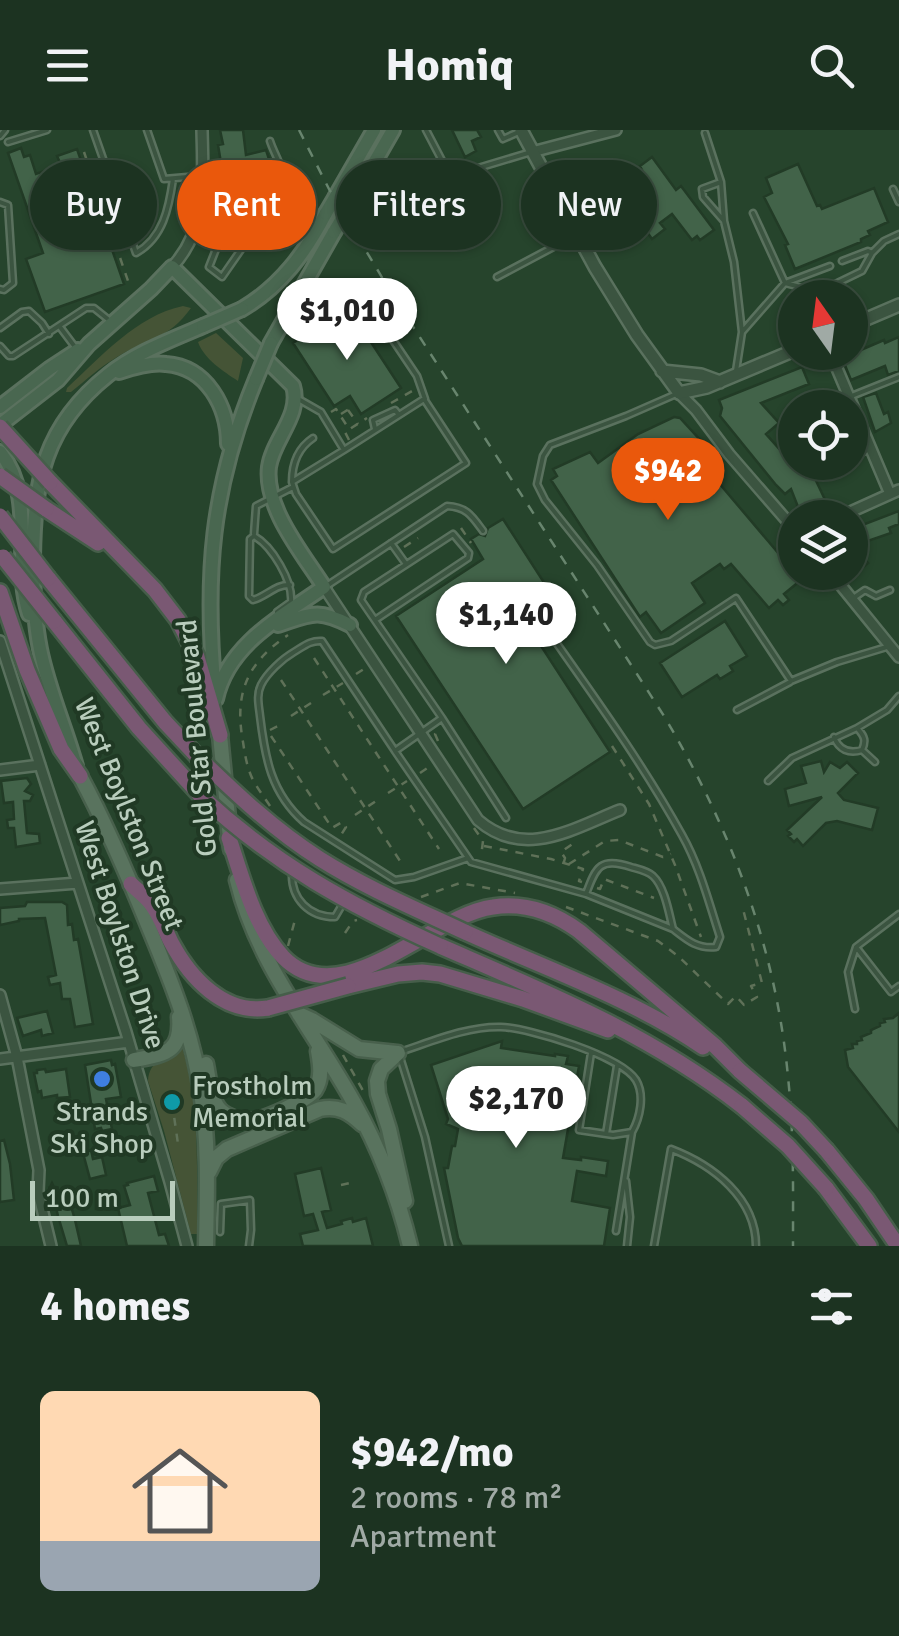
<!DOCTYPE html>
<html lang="en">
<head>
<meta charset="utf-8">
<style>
  :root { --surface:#1c3321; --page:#293f2e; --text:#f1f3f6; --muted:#a0aaa5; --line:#3a4e3f; --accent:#ea580c }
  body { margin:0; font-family:Signika,sans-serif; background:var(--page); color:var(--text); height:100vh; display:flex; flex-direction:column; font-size:38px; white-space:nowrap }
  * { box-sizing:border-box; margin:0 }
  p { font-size:32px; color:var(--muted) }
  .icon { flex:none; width:55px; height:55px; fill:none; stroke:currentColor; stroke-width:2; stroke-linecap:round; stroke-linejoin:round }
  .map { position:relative; height:1116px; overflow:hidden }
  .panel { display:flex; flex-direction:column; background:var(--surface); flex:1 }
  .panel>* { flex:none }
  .hud { position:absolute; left:30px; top:30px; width:840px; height:90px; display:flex; gap:20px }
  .needle { width:65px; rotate:346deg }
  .buttons { position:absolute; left:778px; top:150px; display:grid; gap:20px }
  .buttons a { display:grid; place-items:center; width:90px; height:90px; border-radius:50%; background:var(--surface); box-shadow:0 2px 8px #0004,0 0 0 2px var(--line); font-size:50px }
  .scale { position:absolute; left:30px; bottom:25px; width:145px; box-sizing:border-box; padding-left:10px; border:5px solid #b9cdbd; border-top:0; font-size:28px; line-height:35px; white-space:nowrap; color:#b9cdbd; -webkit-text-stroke:8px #203924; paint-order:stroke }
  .price { position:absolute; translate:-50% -85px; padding:0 22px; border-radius:35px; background:#fff; color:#222; font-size:32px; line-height:65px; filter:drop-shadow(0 2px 5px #0008) }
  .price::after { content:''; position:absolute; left:50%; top:60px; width:30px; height:22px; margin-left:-15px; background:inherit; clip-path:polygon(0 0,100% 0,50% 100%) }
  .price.active { background:var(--accent); color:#fff }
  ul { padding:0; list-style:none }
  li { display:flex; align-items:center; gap:30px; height:250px; padding:0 40px }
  li span { display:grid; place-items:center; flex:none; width:280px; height:200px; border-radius:15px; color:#555 }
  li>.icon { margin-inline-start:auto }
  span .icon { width:120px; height:120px; fill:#fffc; stroke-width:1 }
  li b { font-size:42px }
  h2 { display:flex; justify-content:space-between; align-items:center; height:120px; padding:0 40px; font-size:42px }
  .pill { padding:0 35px; border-radius:45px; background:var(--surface); box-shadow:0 2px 8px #0004,0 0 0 2px var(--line); font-size:35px; line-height:90px }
  .pill.active { background:var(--accent); color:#fff }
  header { display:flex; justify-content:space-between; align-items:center; height:130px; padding:0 40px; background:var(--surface); font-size:45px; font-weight:800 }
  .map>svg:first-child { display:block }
  .green { fill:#455436 }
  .building { fill:#426349; stroke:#223b26; stroke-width:2.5 }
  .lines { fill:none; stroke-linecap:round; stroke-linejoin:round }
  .service-casing { stroke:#5a715e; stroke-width:9 }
  .minor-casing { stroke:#5a715e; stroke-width:14 }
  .tertiary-casing { stroke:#5a715e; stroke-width:16 }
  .secondary-casing { stroke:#5a715e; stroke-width:18 }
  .primary-casing { stroke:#48604c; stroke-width:19 }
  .motorway-casing { stroke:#465e4a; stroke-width:20 }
  .path { stroke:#5f7158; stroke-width:2.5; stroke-dasharray:8 8; stroke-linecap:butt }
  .service { stroke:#3b5440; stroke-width:4 }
  .minor { stroke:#3b5440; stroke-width:9 }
  .tertiary { stroke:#3b5440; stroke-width:11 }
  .secondary { stroke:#496750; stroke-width:12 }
  .primary { stroke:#59735e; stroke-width:14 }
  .motorway { stroke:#7a5873; stroke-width:15 }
  .rail { stroke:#68856e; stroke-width:2.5; stroke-dasharray:10 10; stroke-linecap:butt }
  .secondary-bridge-casing { stroke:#5a715e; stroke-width:18; stroke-linecap:butt }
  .motorway-bridge-casing { stroke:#465e4a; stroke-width:20; stroke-linecap:butt }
  .secondary-bridge { stroke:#496750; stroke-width:12 }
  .motorway-bridge { stroke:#7a5873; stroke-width:15 }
  .shop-dot { fill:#3f7fe0; stroke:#203924; stroke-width:4 }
  .culture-dot { fill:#0f9aa8; stroke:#203924; stroke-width:4 }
  .labels { text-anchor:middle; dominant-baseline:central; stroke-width:8; stroke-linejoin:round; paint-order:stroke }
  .street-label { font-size:28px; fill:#b9cdbd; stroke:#203924 }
  .poi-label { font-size:28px; fill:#b9cdbd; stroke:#203924; text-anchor:start }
</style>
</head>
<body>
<header><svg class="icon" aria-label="menu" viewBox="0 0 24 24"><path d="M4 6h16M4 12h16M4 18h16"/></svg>Homiq<svg class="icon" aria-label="search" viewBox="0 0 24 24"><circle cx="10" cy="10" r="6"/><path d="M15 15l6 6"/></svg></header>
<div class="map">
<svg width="899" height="1116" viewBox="0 0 899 1116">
  <rect width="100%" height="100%" fill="#26442c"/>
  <path class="green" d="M183 176 191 178C168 210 148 208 117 227 100 237 86 250 71 262H66L67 258C101 227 136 186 183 176Z
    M216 203 243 228 238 251C223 241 204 229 198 212Z
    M183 919C200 980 197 1042 197 1104H191L164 1001 148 951C149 930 166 927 183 919Z"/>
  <path class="building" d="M220 0H243L246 25 266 20 270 32H273L277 50 243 58 239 54 234 55 232 49 230 50 226 32 221 33 218 15 223 14Z
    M452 0H477L481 7 472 11 476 21 465 27Z
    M21 18 24 27 30 25 36 44 61 35 57 26 77 19 124 154 45 182 26 129 43 123 8 23Z
    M652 27 676 60 681 56 714 100 700 110 697 106 692 110 672 84 660 93 665 99 652 109 647 102 642 106 639 102 636 104 625 90 655 69 636 44 642 40 640 36Z
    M798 34 817 76 820 75 822 79 874 58 888 92 868 101 870 105 861 109V112L795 139 785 115 788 114 764 67 772 63 766 48Z
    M348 177 401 258 361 284 350 266 334 276 293 213Z
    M899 207V241L888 245 885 236 851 250 842 228 884 210 885 213Z
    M802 237 809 254 761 273 779 293 766 304 800 342 810 338 828 376 802 387 791 359 785 364 776 355 720 286 722 278 719 270Z
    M876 263 884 284 888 282 891 293 875 302 863 267Z
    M674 287 680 288 713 324 702 333 801 450 784 464 789 470 783 475 778 470 769 478 731 434 724 439 720 434 692 453 705 473 661 503 646 482 640 487 551 350 557 346 553 339 590 322 598 333 638 304Z
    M899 381V394L889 398 891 403 853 416 868 433 850 448V407L860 404 857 397Z
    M503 389 572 496 558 505 551 503 548 507 549 511 541 516 610 622 523 679 396 486 483 429 471 409 479 404 485 406 488 398Z
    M725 491 747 526 730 536 733 541 720 549 717 545 682 567 660 533Z
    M821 631 824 642 830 632 840 638 847 632 858 643 838 663 844 670 878 678 872 700 837 691 826 693 803 716 797 709 794 712 788 706 791 704 787 700 822 667 789 676 785 659 806 653 801 636Z
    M27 648 31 654 25 661 33 665 30 671H24L27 703 39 704 40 713 16 717 14 698H8L7 690 14 689 13 672 4 673 1 651Z
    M27 772H62L67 775 68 795 72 794 74 810 78 809 93 894 75 897 70 869H62L60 853 50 855 48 847 56 845 45 788 19 789V791L0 795V778L25 776Z
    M47 881 53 903 42 906 41 900 23 906 17 888Z
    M899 883V1002L848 937 845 920 853 918 852 914H857V911L862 910 861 907 871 903V900L880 896V893L885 892 884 889 893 888Z
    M502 911 501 918 555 926V924L568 926 566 934 579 936 563 1028 581 1030V1027L608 1031 606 1046 577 1041 572 1071 610 1078 604 1116H462L458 1108 444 1038H448L452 1016H455L458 999 446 994 448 989 431 935Z
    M111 930 112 935 115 934 121 967 106 969 112 999 102 1001 101 998 95 999 85 935Z
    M45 939 46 942 66 939 70 967 57 968V965L42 968 41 961 38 962 34 943H37V940Z
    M4 1010 10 1034 14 1070 0 1072V1011Z
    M91 1020 93 1029 102 1027 106 1045 90 1049 83 1023Z
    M321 1038 331 1080 322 1082 327 1098 342 1094 341 1091 352 1088 353 1092 366 1088 373 1116H303L300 1104 318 1100 313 1084 304 1086 295 1044Z
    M154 1046 158 1061 148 1063 159 1105 165 1104 169 1116H127L118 1078 130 1075 124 1056 128 1055 127 1053Z
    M69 1069 75 1090 81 1116H67L58 1086 55 1073Z"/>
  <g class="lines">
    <g class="service-casing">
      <path id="service" d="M93 0 136 123C163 108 169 78 173 49
        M147 0 164 49 199 46
        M426 0 448 42 458 44 528 23
        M498 0 503 9 521 1
        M705 3 721 52 724 91 734 132 742 202 736 241
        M0 6 5 0
        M8 12 47 0
        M551 48 577 50 626 74
        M721 52 702 59 703 67 724 91
        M893 59 899 72
        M0 72 8 75 13 153 4 160 0 159
        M753 83 785 153 830 136
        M194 99C202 100 210 102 218 100 236 97 282 78 285 58 287 44 274 24 270 11
        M217 101 218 114 209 137 222 147 247 111 245 91
        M842 131 868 121 872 123
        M497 147 576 105
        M323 176 356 155 417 246 425 269
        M60 197 75 217
        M0 198 22 182 29 181 42 193 49 204
        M742 202 785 153 808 159 827 158 862 141 872 123 884 111 899 104
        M0 216 9 226H13L86 178H94L109 190
        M674 265 626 286 550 315 543 326 537 354 545 370 597 435 650 512 655 515 671 511 736 468 791 551 837 532 890 516
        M849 267 899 247
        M300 270 321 282 344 320 424 269 466 333 333 419 296 364 292 352 344 320
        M375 299 373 290 395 280 399 285
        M850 327 871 319
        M292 352C292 334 298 318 313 308
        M254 404 256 376 293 357
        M391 413 406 434
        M328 455 447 376C467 377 472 386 483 401
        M852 469 865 460 876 466 890 460
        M277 482 291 472C293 451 272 416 254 406L250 409 249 466 253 470C267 466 276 454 290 455
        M375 490 468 428 469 423 453 404 364 462 361 470 442 588
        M553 508C598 572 644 636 682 705 700 737 709 773 720 807L716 817C697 819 687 810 673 799
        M737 580 790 552
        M834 607C839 620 849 624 862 620 866 611 865 607 858 599
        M862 620 875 632
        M395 621 322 511C311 510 304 516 294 522 282 529 267 543 261 555 256 565 259 576 260 586 265 628 271 663 304 692L395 750 414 747 468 728
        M768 651 792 628 857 598 887 580 899 566
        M506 688 442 588 395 621 471 732 586 764 673 799C669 784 665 757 653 746 648 741 638 739 631 737 601 727 596 736 586 764
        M292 743C291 769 309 787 335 787L342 775
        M856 817 891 862 899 856
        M855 879 848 842 856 817 899 784
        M403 921C433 911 468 896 501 897 530 898 621 926 636 950 645 965 640 988 632 1002L613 1005 579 1000 591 923
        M400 927 425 1007 449 1116
        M606 1004 617 936
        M626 1051 630 1087 627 1116
        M616 1101 632 1002
        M220 1102 221 1074 250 1070 251 1100 249 1116
        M654 1116 671 1019C713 1035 756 1068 756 1116"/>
    </g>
    <g class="minor-casing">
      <path id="minor" d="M532 22 616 0
        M172 137C208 99 203 48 202 0
        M830 222 890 364
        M679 263 696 280 729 324 795 400
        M837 388 899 360
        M830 442 899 527
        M324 457 478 690C524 730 572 699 620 680
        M0 511 126 902 170 1052 187 1116
        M0 640 40 635
        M0 759 78 753
        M0 865 17 927 39 1040 38 1062 51 1116
        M0 929 129 912"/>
    </g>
    <g class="tertiary-casing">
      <path id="tertiary" d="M521 0 595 137 637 205 679 263 707 257 795 220
        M850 196 899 175
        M662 241 701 245 720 252"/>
    </g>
    <g class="secondary-casing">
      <path id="secondary" d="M336 66 374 0
        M346 82 393 0
        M242 179C281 156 305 123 326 83
        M271 213 334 102
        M119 242C134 237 151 232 166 234 207 237 228 277 228 314
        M0 277 49 239 78 220
        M0 295 58 250 89 214 151 159 172 137 293 256C302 285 273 309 269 337 264 378 303 424 324 457 281 487 228 514 216 569
        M0 322C37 368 12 432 29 484
        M278 495C311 484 317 478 350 495
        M215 563C204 446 211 358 256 249
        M76 636C65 597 48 559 40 519 34 489 33 458 33 428 34 351 44 296 108 245 135 223 171 210 203 196"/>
    </g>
    <g class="primary-casing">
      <path id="primary" d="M220 605 231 719
        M80 646C107 696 129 748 150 800 172 853 193 905 201 962 209 1013 207 1064 206 1116
        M237 750C257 834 313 899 354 973 379 1018 398 1066 410 1116
        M299 884 312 890 359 919 397 923
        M398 923 381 939 377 951 378 964 389 999 405 1071
        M134 930C165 924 182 923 179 887
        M206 934C209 949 210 969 220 980 227 987 240 991 250 991 264 990 306 971 315 960 323 948 320 933 318 921
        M209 1042 216 1028 227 1019 320 979C338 975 349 982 362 994"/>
    </g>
    <g class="motorway-casing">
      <path id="motorway" d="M50 352 155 460 178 490 197 527 220 605
        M46 379 98 413
        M48 448 165 592 196 625
        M0 462 27 540 61 619 80 646
        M54 491 139 598 200 665
        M229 708C242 747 254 796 283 827 341 887 431 785 493 777 525 772 554 783 579 801L715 916 740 941
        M131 754C138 761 148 768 153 776 161 787 165 800 171 812 190 848 224 885 268 878
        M465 802C544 838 631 868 703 917
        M440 816C548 863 648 903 742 976
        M348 856 398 844 422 842 440 844 523 869 608 900
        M827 1021 866 1069 898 1116
        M826 1058 869 1116"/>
    </g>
    <path class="path" d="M84 22 128 151
      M391 273 414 260
      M348 280 358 294
      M331 282 336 279 349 299
      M341 284 354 276
      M349 310 345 302 367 288
      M461 398 471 413
      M404 417 418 408
      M314 528 439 719
      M356 544 367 537
      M281 550 404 737
      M323 565 343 553
      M291 586 311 573
      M270 600 278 596
      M271 606 332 698 342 692 346 697 341 705
      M438 611 435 604 441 600
      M612 616 649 674 675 735 701 807
      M420 643 432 635
      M388 663 407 651
      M270 676C264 667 258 659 253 650 247 638 245 625 243 612 234 563 247 533 288 505
      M355 685 376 671
      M474 698 483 711 481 727
      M484 716 551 729 583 739 579 751 582 752
      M564 732 565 728 561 722 574 713
      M569 734 605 711 619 710 663 727 671 724
      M597 758 600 759 604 749 654 768
      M421 767 460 753 515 763
      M566 777 658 811 678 826 728 874 736 866 744 875 757 867 751 856 762 853 743 779
      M345 803 353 791 357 790
      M288 816 296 786
      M343 925 366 966
      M172 972 178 1014
      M341 1055 354 1052"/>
    <use href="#service" class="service"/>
    <use href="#minor" class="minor"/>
    <use href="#tertiary" class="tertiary"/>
    <use href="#secondary" class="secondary"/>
    <use href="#primary" class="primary"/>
    <use href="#motorway" class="motorway"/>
    <path class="rail" d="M299 0 330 61 392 164 664 586C730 697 776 817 788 947 794 1003 793 1060 793 1116"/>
    <g class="secondary-bridge-casing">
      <path id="secondary-bridge" d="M326 83 336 66
        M334 102 346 82
        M203 196 242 179
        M256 249 271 213"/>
    </g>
    <g class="motorway-bridge-casing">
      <path id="motorway-bridge" d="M0 297 50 352
        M0 346 46 379
        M0 386 48 448
        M3 427 54 491
        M196 625C234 662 274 700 320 729 366 758 416 779 465 802
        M200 665C274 734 349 775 440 816
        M268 878 348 856
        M740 941 801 993 827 1021
        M742 976 788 1016 826 1058"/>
    </g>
    <use href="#secondary-bridge" class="secondary-bridge"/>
    <use href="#motorway-bridge" class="motorway-bridge"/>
  </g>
  <circle class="shop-dot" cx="102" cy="949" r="10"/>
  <circle class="culture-dot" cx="172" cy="972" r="10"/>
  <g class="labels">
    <g class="street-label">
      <text transform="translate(197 608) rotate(-95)">Gold Star Boulevard</text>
      <text transform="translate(129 684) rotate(68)">West Boylston Street</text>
      <text transform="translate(120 805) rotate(72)">West Boylston Drive</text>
    </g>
    <g class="poi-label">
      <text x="192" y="956">Frostholm<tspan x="192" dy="32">Memorial</tspan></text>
      <text x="102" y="982" text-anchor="middle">Strands<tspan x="102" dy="32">Ski Shop</tspan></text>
    </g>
  </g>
</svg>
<div class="buttons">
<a><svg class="needle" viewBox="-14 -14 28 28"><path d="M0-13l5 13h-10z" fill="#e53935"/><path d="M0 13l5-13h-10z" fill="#a0aaa5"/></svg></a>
<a><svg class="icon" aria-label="locate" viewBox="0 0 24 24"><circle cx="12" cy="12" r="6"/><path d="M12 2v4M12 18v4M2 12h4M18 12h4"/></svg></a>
<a><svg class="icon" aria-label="layers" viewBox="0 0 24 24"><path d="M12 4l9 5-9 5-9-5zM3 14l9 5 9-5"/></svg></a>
</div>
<div class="scale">100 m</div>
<b class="price" style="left:347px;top:233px">$1,010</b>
<b class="price active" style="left:668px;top:393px">$942</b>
<b class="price" style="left:506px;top:537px">$1,140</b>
<b class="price" style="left:516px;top:1021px">$2,170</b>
<div class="hud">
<a class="pill">Buy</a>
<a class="pill active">Rent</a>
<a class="pill">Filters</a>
<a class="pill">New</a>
</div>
</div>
<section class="panel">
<h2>4 homes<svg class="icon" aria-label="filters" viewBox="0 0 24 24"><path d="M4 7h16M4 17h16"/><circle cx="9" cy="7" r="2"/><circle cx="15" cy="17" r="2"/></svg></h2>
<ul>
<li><span style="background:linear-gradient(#ffd9b3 75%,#9aa5b1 0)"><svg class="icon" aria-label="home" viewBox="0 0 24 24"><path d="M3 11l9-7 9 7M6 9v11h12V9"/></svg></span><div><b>$942/mo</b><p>2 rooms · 78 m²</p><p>Apartment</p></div></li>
</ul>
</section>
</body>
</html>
